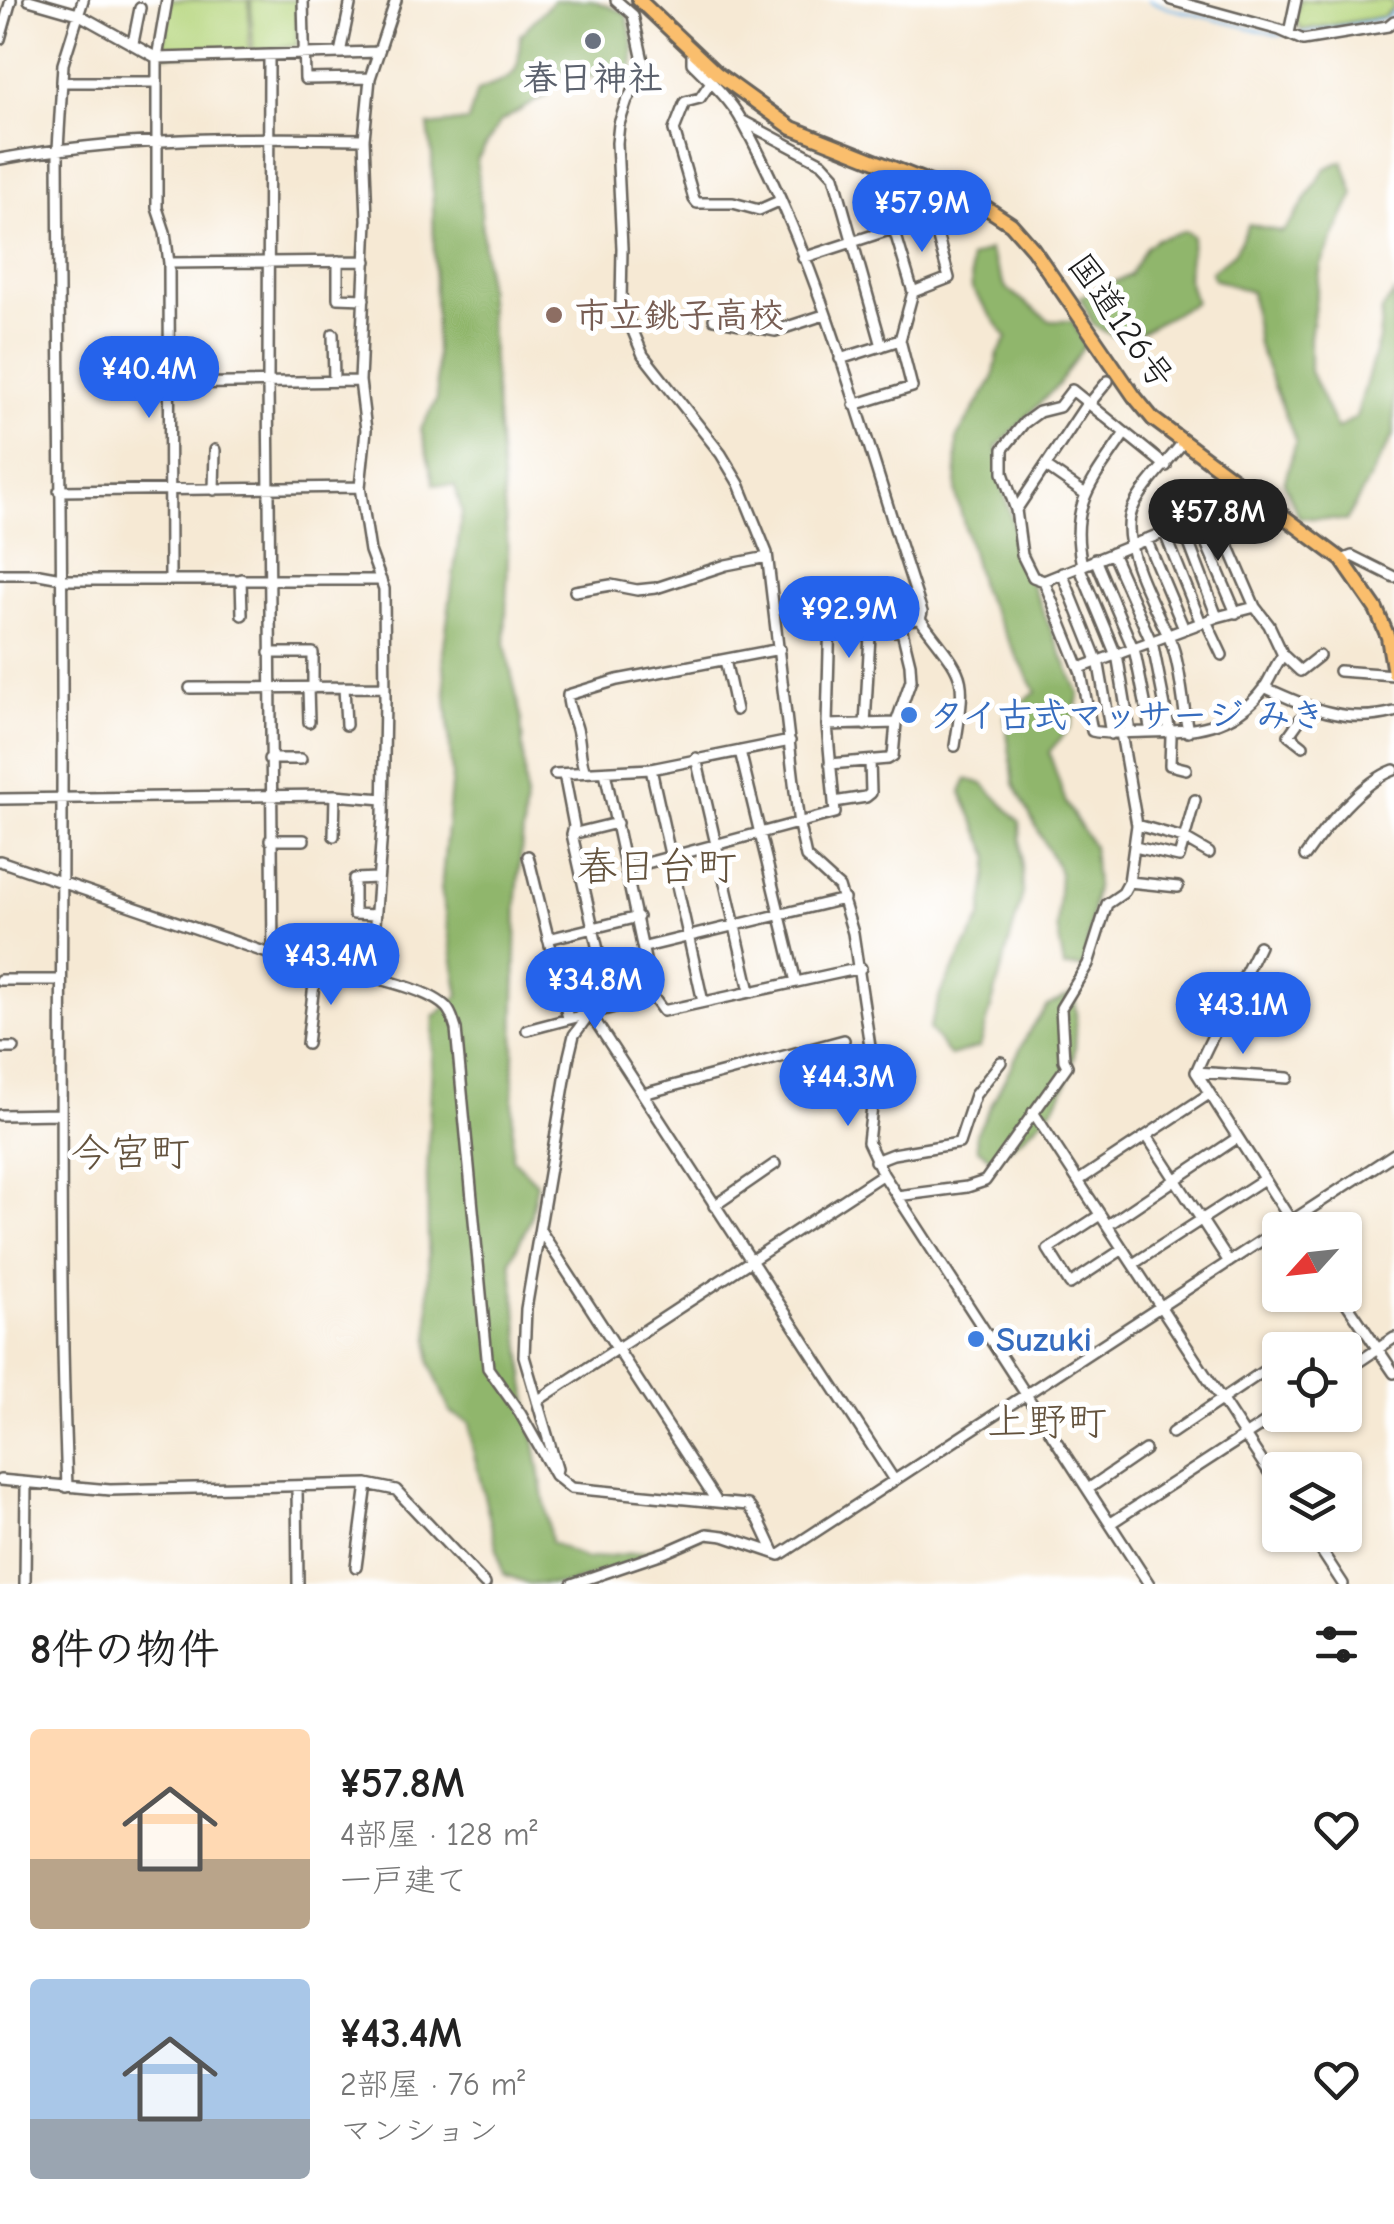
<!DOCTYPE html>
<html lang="ja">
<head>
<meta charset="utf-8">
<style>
  :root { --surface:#fff; --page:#f6f6f6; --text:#222; --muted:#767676; --accent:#2563eb }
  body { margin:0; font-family:"Comic Neue","Klee One",sans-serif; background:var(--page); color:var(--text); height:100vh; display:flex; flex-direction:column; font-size:38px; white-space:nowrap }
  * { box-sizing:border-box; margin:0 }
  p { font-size:32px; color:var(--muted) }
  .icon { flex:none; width:55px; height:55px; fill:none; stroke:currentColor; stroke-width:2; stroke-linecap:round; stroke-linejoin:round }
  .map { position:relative; height:1584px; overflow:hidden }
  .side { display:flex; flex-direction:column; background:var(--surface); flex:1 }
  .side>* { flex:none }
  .needle { width:65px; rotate:243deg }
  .tools { position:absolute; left:1262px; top:1212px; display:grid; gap:20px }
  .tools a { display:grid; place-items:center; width:100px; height:100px; border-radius:10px; background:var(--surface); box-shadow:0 2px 8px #0004; font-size:50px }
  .price { position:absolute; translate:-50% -85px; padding:0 22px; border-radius:35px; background:var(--accent); color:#fff; font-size:32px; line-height:65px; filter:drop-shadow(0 2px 5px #0008) }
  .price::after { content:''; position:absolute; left:50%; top:60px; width:30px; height:22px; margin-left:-15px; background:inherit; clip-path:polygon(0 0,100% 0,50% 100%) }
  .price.selected { background:#222; color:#fff }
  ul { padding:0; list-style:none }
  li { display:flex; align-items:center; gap:30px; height:250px; padding:0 30px }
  li span { display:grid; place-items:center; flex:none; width:280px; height:200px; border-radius:10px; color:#555 }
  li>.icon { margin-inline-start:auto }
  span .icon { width:120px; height:120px; fill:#fffc; stroke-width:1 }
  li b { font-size:42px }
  h2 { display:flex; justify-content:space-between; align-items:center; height:120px; padding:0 30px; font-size:42px }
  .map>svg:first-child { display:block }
  .green { fill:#b5d57d; stroke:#68784c; stroke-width:2.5 }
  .forest { fill:#90b66c; stroke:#566944; stroke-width:2.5 }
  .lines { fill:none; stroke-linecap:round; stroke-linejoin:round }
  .stream { stroke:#71b6e8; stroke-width:2.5 }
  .minor-casing { stroke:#68645c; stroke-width:14 }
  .highway-casing { stroke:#68645c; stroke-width:18 }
  .minor { stroke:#fff; stroke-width:9 }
  .highway { stroke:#fabe6d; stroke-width:12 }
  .worship-dot { fill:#6b7280; stroke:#fff; stroke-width:4 }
  .education-dot { fill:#8d6e63; stroke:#fff; stroke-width:4 }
  .shop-dot { fill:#3f7fe0; stroke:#fff; stroke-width:4 }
  .labels { text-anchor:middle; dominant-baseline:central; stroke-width:10; stroke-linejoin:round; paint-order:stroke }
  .worship-label { font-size:35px; font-weight:bold; fill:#5b616d; stroke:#fff }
  .education-label { font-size:35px; font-weight:bold; fill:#785e54; stroke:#fff; text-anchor:start }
  .street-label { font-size:35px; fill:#1c1c1c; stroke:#fff }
  .shop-label { font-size:35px; font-weight:bold; fill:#366cbe; stroke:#fff; text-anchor:start }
  .quarter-label { font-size:40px; fill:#64533e; stroke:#fff }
</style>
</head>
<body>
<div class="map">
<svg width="1394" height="1584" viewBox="0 0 1394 1584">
  <rect width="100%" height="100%" fill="#fff"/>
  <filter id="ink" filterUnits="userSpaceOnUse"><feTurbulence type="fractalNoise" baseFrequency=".01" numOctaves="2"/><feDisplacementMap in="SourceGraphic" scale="20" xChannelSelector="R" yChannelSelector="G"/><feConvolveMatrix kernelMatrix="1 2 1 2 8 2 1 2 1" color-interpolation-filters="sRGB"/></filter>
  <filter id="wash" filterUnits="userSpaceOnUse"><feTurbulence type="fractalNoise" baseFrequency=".0048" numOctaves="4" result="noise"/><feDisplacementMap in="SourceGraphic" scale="40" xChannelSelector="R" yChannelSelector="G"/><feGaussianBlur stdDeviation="2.25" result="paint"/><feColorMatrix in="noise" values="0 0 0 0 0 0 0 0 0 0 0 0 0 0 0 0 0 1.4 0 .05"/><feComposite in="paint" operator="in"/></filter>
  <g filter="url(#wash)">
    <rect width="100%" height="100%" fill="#f6e9d4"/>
    <path class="green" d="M170 0H249V52L165 55 162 51Z
      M251 0H297V46L253 51Z
      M1300 0H1391L1394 7 1385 16 1301 30 1295 18Z"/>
    <path class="forest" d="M554 0H592L626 13 633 42V81L547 72 548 94 500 122 477 160 508 555 505 644 521 717 526 798 517 895 512 1158 537 1183 530 1220 511 1260 525 1382 551 1542 586 1559 648 1551 705 1527 707 1534 569 1584H530L503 1574 472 1446 470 1423 450 1412 430 1363 427 1176 434 1017 459 996 441 889 452 776 443 652 462 513 455 486 434 484 421 429 437 399 432 155 428 126 468 121 477 91C516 76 519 78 520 35Z
      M1343 161 1354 194 1321 265 1310 338V371L1337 429 1356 417 1379 339 1382 310 1394 293V434L1346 521 1299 517 1284 483 1296 442 1258 345 1251 292 1214 279 1211 272 1235 252 1249 224 1282 232 1292 221 1326 168Z
      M1185 231 1193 236 1187 277 1195 302 1125 341 1094 326 1080 297 1130 275 1146 247 1157 239Z
      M989 250 1006 288 1050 321H1073L1085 345 1058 385 997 447 1003 488 1027 574 1079 694 1071 726 1049 752 1066 803 1093 847 1096 886 1084 967H1064L1057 927 1060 873 1014 784 1005 716 1036 692 981 589 956 494 957 437 993 379 998 354 1007 338 972 289 970 258Z
      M967 779 983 784 1020 822 1023 893 980 1047 950 1056 929 1029 941 992 981 918 990 856 961 792Z
      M1074 993C1077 1006 1076 1019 1076 1032 1075 1100 1043 1122 993 1160L977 1148 976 1134 1031 1028 1047 1006Z"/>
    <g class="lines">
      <path class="stream" d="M1149 0 1168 8 1282 36
        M1300 34 1387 18 1394 11"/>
    </g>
  </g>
  <g filter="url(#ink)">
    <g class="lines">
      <g class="minor-casing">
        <path id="minor" d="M29 0 78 14 157 58 378 52
          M167 0 157 58V208L165 232 169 263 170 579
          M303 0 305 79 370 78
          M616 0 633 15 643 61 639 81 627 100 619 124 617 143 622 248 621 302 643 355 721 454 739 484 767 553 799 825 806 857 839 887 853 933 875 1080 868 1142 883 1174 1149 1584
          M1171 0 1280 30 1303 40 1388 26 1394 21
          M1289 33 1296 0
          M0 39 11 0
          M133 43 140 8
          M340 53 351 0
          M269 57 268 382 273 955
          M62 82H157
          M711 82 700 98 685 102 674 130 694 199 697 203H733L759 210 779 201
          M741 120 822 163 834 176 882 346
          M0 159C121 137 242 137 364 139
          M894 229 913 292
          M803 258 932 216 949 278 913 292 900 340 912 387 854 405
          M338 261V298L364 299
          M169 263 366 261
          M714 319 775 331 824 315
          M333 334 334 381
          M840 359 900 340
          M168 384 360 381
          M1089 404 1108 381
          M1183 442C1169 461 1141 488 1132 510 1118 545 1156 608 1170 640 1180 661 1183 707 1188 732
          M1045 466 1084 493
          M1166 466 1072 390 1059 407 1039 412 1024 423 1003 449V473L1016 510 1022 555 1033 577 1044 581 1081 673 1092 731C1110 735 1127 732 1146 732 1192 731 1234 729 1264 688 1271 678 1275 665 1283 655
          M214 490 215 450
          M59 491 360 487
          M1016 510 1088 402
          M1214 512 1255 607 1269 625 1283 655 1300 671 1319 656
          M1196 519 1236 613
          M1182 525 1217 617
          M1164 531 1201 623
          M1146 539 1184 629
          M1112 553 1153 646 1171 737 1170 765 1186 769
          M1095 559 1135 653 1151 732
          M1342 560 1352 556 1394 577
          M1082 565C1068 504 1093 481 1125 433
          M1079 566 1118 660 1130 732
          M1062 573 1099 665 1111 734
          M0 574H39L61 578
          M241 579 242 615
          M61 580H381
          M1044 581 1214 512 1230 477
          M575 591 611 585 637 590 656 588 726 565 767 557
          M920 619C966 680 967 670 955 746
          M1206 621 1222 655
          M269 653H313V688
          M725 660 736 710
          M1080 668 1217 617 1255 607
          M1339 671 1394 675
          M344 687 346 725
          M1264 687C1307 707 1346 725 1394 712
          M190 688 385 687
          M308 688 309 722
          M827 725 896 723
          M865 725 872 599
          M1303 746 1289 735 1309 707
          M740 751 796 982
          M696 758 750 991
          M269 759H301
          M830 764 888 759 893 756 896 723 911 680 910 664 902 631H870
          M651 769 703 1002
          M585 772C579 757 581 744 577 729 574 717 567 708 568 695L617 680 780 649
          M605 772 653 997 663 1011 861 968
          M555 774 651 769 790 741
          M564 774 574 826 572 834 611 1008
          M0 799 335 795 383 799
          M834 802 866 797 871 793 870 761
          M1137 825 1183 838 1209 853
          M572 834 617 823
          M334 836 335 795
          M270 840H304
          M1135 847 1179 857 1195 800
          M528 856 568 1018
          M1305 856C1325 827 1362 782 1394 770
          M0 861 273 955C314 967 419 980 446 1007 452 1013 453 1021 456 1029L488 1368 520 1413 555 1475 571 1488 748 1505 759 1520 774 1552
          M628 868 835 813 827 725 830 615 891 592 902 620 920 619 922 612C868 452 823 268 742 121 729 98 710 81 692 63V52
          M1129 882 1178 887
          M375 915 354 914V879L377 878
          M548 939 638 917
          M645 947 844 899
          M367 975 374 937 383 817 385 700 384 589 370 551 360 487 366 430 360 381 367 220 364 139 370 78 396 0
          M0 980H60
          M527 1030 653 997
          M307 1044 316 967
          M0 1048H14
          M1196 1072 1297 1230
          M1196 1072C1214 1029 1239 989 1259 946
          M1196 1072 1288 1078
          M643 1094 844 1040
          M1033 1112 1280 1489
          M0 1115 61 1114
          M1147 1136 1229 1262
          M875 1161 893 1154 959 1143 975 1095 1001 1062
          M1078 1181 1209 1094
          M897 1196 967 1187 985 1181 1067 1066 1064 1060 1061 1008 1088 964 1107 904 1123 893 1129 882 1137 825 1121 733
          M714 1206 775 1164
          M1100 1215 1048 1249 1070 1284 1123 1249
          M1108 1225 1237 1138
          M540 1230 717 1502
          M1133 1264 1264 1179
          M1341 1295 1394 1373
          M1345 1371 1394 1338
          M537 1401 883 1174
          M1172 1433 1280 1360
          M557 1469 524 1356 526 1309 569 1056 574 1035 590 1013 894 1480
          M0 1480 110 1490 367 1484 396 1490 485 1584
          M297 1486 298 1584
          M67 1487C58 1258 62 1028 62 799 63 582 59 366 58 149L63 64 83 0
          M1088 1489 1145 1450
          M1111 1523 1280 1413
          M1311 1535 1343 1584
          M356 1567 367 1484
          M25 1584 26 1483
          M572 1584 666 1552 707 1534 724 1536 780 1555 1394 1154"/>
      </g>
      <g class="highway-casing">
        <path id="highway" d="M639 0 716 73 792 128 976 201 1011 224 1033 249 1134 396 1153 419 1342 560 1376 609 1388 637 1394 673"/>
      </g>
      <use href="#minor" class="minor"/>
      <use href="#highway" class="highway"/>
    </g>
  </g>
  <circle class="worship-dot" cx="593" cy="41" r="10"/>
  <circle class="education-dot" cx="554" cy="315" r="10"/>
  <g class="shop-dot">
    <circle cx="909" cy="715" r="10"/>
    <circle cx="976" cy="1339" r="10"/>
  </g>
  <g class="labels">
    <g class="worship-label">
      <text x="593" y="78">春日神社</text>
    </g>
    <g class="education-label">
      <text x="574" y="315">市立銚子高校</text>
    </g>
    <g class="street-label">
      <text transform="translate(1121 321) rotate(55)">国道126号</text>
    </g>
    <g class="shop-label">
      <text x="929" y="715">タイ古式マッサージ みき</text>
      <text x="996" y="1339">Suzuki</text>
    </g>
    <g class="quarter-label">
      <text x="657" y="867">春日台町</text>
      <text x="130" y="1153">今宮町</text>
      <text x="1047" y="1422">上野町</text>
    </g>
  </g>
</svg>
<div class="tools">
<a><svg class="needle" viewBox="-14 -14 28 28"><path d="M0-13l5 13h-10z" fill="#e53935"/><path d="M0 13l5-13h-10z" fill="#767676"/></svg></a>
<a><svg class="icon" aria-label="locate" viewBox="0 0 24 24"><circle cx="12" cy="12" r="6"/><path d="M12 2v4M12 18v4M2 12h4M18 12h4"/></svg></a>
<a><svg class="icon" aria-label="layers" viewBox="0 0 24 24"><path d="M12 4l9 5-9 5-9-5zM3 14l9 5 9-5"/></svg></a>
</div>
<b class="price" style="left:922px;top:255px">¥57.9M</b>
<b class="price" style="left:149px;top:421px">¥40.4M</b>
<b class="price selected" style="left:1218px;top:564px">¥57.8M</b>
<b class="price" style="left:849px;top:661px">¥92.9M</b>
<b class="price" style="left:331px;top:1008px">¥43.4M</b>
<b class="price" style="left:595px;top:1032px">¥34.8M</b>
<b class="price" style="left:1243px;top:1057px">¥43.1M</b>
<b class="price" style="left:848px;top:1129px">¥44.3M</b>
</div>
<section class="side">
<h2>8件の物件<svg class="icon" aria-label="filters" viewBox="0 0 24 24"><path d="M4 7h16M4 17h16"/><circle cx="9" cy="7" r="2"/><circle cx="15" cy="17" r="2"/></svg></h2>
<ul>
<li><span style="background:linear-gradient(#ffd9b3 65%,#b9a48a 0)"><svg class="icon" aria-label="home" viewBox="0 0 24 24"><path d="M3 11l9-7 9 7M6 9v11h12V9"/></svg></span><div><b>¥57.8M</b><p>4部屋 · 128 m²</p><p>一戸建て</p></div><svg class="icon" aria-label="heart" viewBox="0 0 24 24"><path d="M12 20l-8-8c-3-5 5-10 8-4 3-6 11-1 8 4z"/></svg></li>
<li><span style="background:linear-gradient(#a9c7e8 70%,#9aa5b1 0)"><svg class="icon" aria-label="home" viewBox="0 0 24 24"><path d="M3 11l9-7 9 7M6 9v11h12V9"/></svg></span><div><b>¥43.4M</b><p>2部屋 · 76 m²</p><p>マンション</p></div><svg class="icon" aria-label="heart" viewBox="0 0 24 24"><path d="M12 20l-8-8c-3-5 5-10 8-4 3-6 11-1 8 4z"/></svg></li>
</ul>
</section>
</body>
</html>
